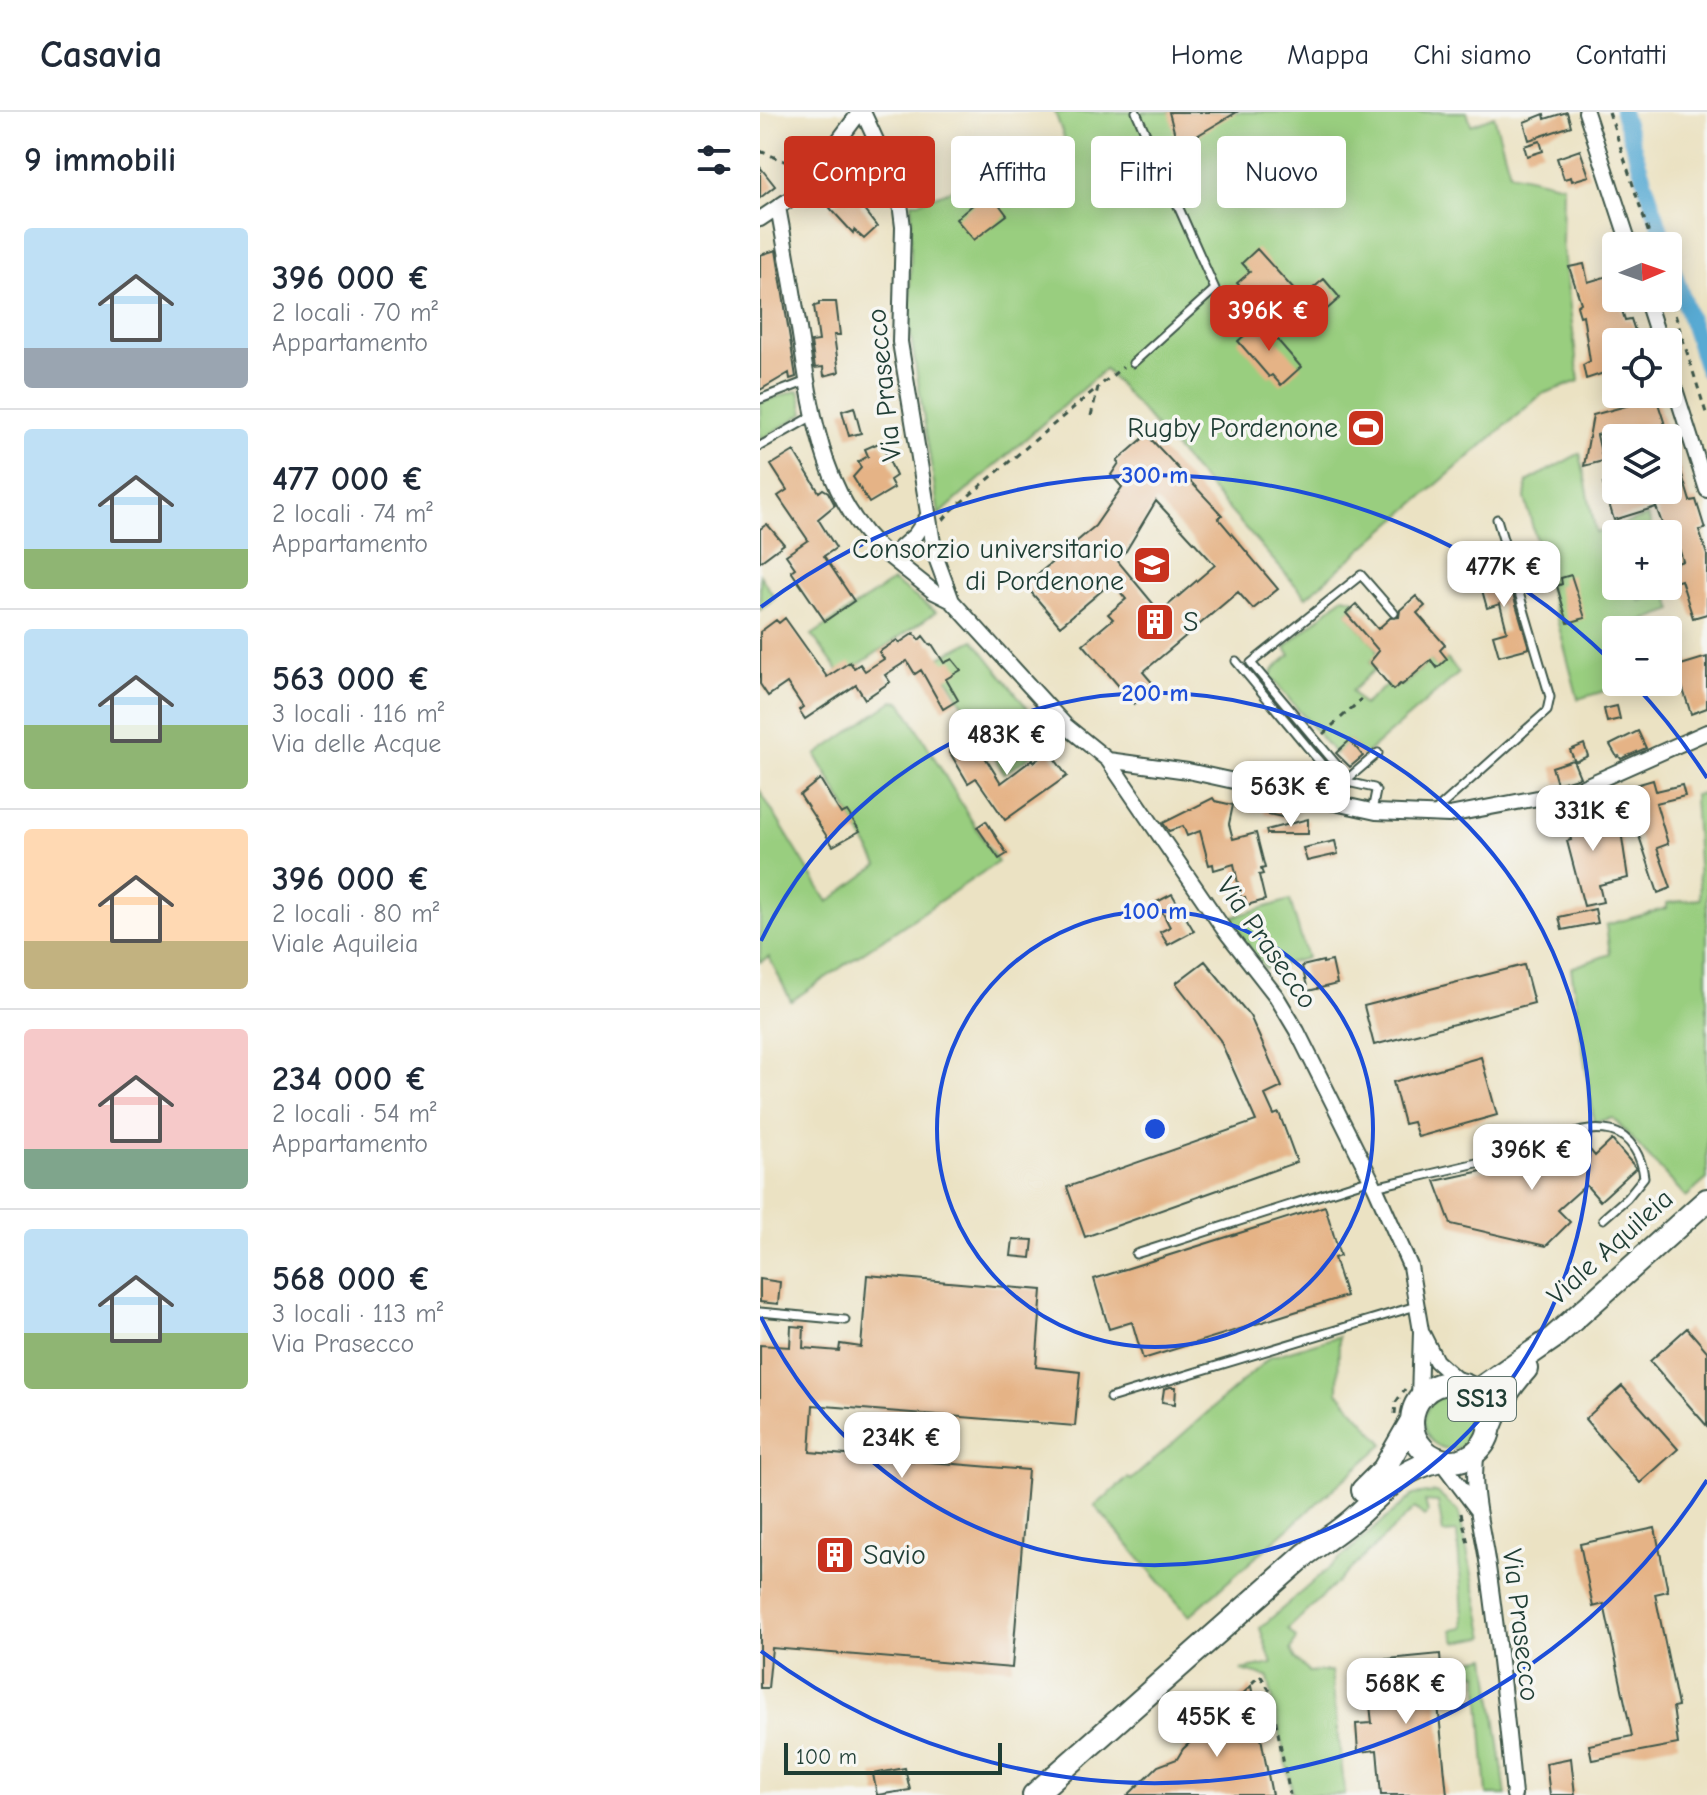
<!DOCTYPE html>
<html lang="it">
<head>
<meta charset="utf-8">
<style>
  :root { --surface:#fff; --page:#f6f6f7; --text:#1f2937; --muted:#747a83; --line:#e0e1e3; --accent:#c8321e }
  body { margin:0; font-family:"Comic Neue",sans-serif; background:var(--page); color:var(--text); height:100vh; display:flex; flex-direction:column; font-size:30px; white-space:nowrap }
  * { box-sizing:border-box; margin:0 }
  p { font-size:26px; color:var(--muted) }
  .icon { flex:none; width:44px; height:44px; fill:none; stroke:currentColor; stroke-width:2; stroke-linecap:round; stroke-linejoin:round }
  .map { position:relative; flex:1; overflow:hidden }
  .sheet { display:flex; flex-direction:column; background:var(--surface); width:760px }
  .sheet>* { flex:none }
  .banner { position:absolute; left:24px; top:24px; width:760px; height:72px; display:flex; gap:16px }
  .needle { width:52px; rotate:88deg }
  .tools { position:absolute; left:842px; top:120px; display:grid; gap:16px }
  .tools a { display:grid; place-items:center; width:80px; height:80px; border-radius:8px; background:var(--surface); box-shadow:0 4px 20px #0003; font-size:40px }
  .scale { position:absolute; left:24px; bottom:20px; width:218px; box-sizing:border-box; padding-left:8px; border:4px solid #1f3d34; border-top:0; font-size:22px; line-height:28px; white-space:nowrap; color:#1f3d34; -webkit-text-stroke:6px #f6f6f2; paint-order:stroke }
  .price { position:absolute; translate:-50% -68px; padding:0 18px; border-radius:16px; background:#fff; color:#222; font-size:26px; line-height:52px; filter:drop-shadow(0 2px 4px #0008) }
  .price::after { content:''; position:absolute; left:50%; top:48px; width:24px; height:18px; margin-left:-12px; background:inherit; clip-path:polygon(0 0,100% 0,50% 100%) }
  .price.selected { background:var(--accent); color:#fff }
  ul { padding:0; list-style:none }
  li { display:flex; align-items:center; gap:24px; height:200px; padding:0 24px }
  li+li { border-top:2px solid var(--line) }
  li span { display:grid; place-items:center; flex:none; width:224px; height:160px; border-radius:8px; color:#555 }
  li>.icon { margin-inline-start:auto }
  span .icon { width:96px; height:96px; fill:#fffc; stroke-width:1 }
  li b { font-size:34px }
  h2 { display:flex; justify-content:space-between; align-items:center; height:96px; padding:0 24px; font-size:34px }
  .tag { padding:0 28px; border-radius:8px; background:var(--surface); box-shadow:0 4px 20px #0003; font-size:28px; line-height:72px }
  .tag.selected { background:var(--accent); color:#fff }
  header { display:flex; align-items:center; gap:48px; box-sizing:border-box; height:112px; padding:0 40px; background:var(--surface); border-bottom:2px solid var(--line) }
  header strong { font-size:38px }
  nav { display:flex; gap:44px; margin-inline-start:auto; font-size:28px }
  main { display:flex; flex:1; min-height:0 }
  .map>svg:first-child { display:block }
  .green { fill:#99ce7f; stroke:#5c865a; stroke-width:2 }
  .lines { fill:none; stroke-linecap:round; stroke-linejoin:round }
  .canal { stroke:#58aad3; stroke-width:16 }
  .building { fill:#e5b386; fill-rule:evenodd }
  .lane-casing { stroke:#3e5649; stroke-width:11 }
  .street-casing { stroke:#3e5649; stroke-width:18 }
  .primary-casing { stroke:#3e5649; stroke-width:26 }
  .path { stroke:#3e5649; stroke-width:3; stroke-dasharray:6 6; stroke-linecap:butt }
  .lane { stroke:#fff; stroke-width:7 }
  .street { stroke:#fff; stroke-width:14 }
  .primary { stroke:#fff; stroke-width:22 }
  .ring { fill:none; stroke:#1d4ed8; stroke-width:4 }
  .labels { text-anchor:middle; dominant-baseline:central; stroke-width:7; stroke-linejoin:round; paint-order:stroke }
  .shield { fill:#f6f6f2; stroke:#60746d; stroke-width:2 }
  .shield-label { font-size:26px; font-weight:bold; fill:#1f3d34 }
  .street-label { font-size:28px; fill:#1f3d34; stroke:#f6f6f2 }
  .poi-label { font-size:28px; fill:#1f3d34; stroke:#f6f6f2; text-anchor:end }
  .centre { fill:#1d4ed8; stroke:#f6f6f2; stroke-width:4 }
  .ring-label { font-size:24px; text-anchor:middle; font-weight:bold; fill:#1d4ed8; stroke:#f6f6f2; stroke-width:7; stroke-linejoin:round; paint-order:stroke }
</style>
</head>
<body>
<header>
<strong>Casavia</strong>
<nav><a>Home</a><a>Mappa</a><a>Chi siamo</a><a>Contatti</a></nav>
</header>
<main>
<section class="sheet">
<h2>9 immobili<svg class="icon" aria-label="filters" viewBox="0 0 24 24"><path d="M4 7h16M4 17h16"/><circle cx="9" cy="7" r="2"/><circle cx="15" cy="17" r="2"/></svg></h2>
<ul>
<li><span style="background:linear-gradient(#bfe0f5 75%,#9aa5b1 0)"><svg class="icon" aria-label="home" viewBox="0 0 24 24"><path d="M3 11l9-7 9 7M6 9v11h12V9"/></svg></span><div><b>396 000 €</b><p>2 locali · 70 m²</p><p>Appartamento</p></div></li>
<li><span style="background:linear-gradient(#bfe0f5 75%,#8fb573 0)"><svg class="icon" aria-label="home" viewBox="0 0 24 24"><path d="M3 11l9-7 9 7M6 9v11h12V9"/></svg></span><div><b>477 000 €</b><p>2 locali · 74 m²</p><p>Appartamento</p></div></li>
<li><span style="background:linear-gradient(#bfe0f5 60%,#8fb573 0)"><svg class="icon" aria-label="home" viewBox="0 0 24 24"><path d="M3 11l9-7 9 7M6 9v11h12V9"/></svg></span><div><b>563 000 €</b><p>3 locali · 116 m²</p><p>Via delle Acque</p></div></li>
<li><span style="background:linear-gradient(#ffd9b3 70%,#c2b280 0)"><svg class="icon" aria-label="home" viewBox="0 0 24 24"><path d="M3 11l9-7 9 7M6 9v11h12V9"/></svg></span><div><b>396 000 €</b><p>2 locali · 80 m²</p><p>Viale Aquileia</p></div></li>
<li><span style="background:linear-gradient(#f6c9c9 75%,#7fa58c 0)"><svg class="icon" aria-label="home" viewBox="0 0 24 24"><path d="M3 11l9-7 9 7M6 9v11h12V9"/></svg></span><div><b>234 000 €</b><p>2 locali · 54 m²</p><p>Appartamento</p></div></li>
<li><span style="background:linear-gradient(#bfe0f5 65%,#8fb573 0)"><svg class="icon" aria-label="home" viewBox="0 0 24 24"><path d="M3 11l9-7 9 7M6 9v11h12V9"/></svg></span><div><b>568 000 €</b><p>3 locali · 113 m²</p><p>Via Prasecco</p></div></li>
</ul>
</section>
<div class="map">
<svg width="947" height="1683" viewBox="0 0 947 1683">
  <rect width="100%" height="100%" fill="#f6f6f2"/>
  <filter id="ink" filterUnits="userSpaceOnUse"><feTurbulence type="fractalNoise" baseFrequency=".0125" numOctaves="2"/><feDisplacementMap in="SourceGraphic" scale="16" xChannelSelector="R" yChannelSelector="G"/><feConvolveMatrix kernelMatrix="1 2 1 2 8 2 1 2 1" color-interpolation-filters="sRGB"/></filter>
  <filter id="wash" filterUnits="userSpaceOnUse"><feTurbulence type="fractalNoise" baseFrequency=".006" numOctaves="4" result="noise"/><feDisplacementMap in="SourceGraphic" scale="32" xChannelSelector="R" yChannelSelector="G"/><feGaussianBlur stdDeviation="1.8" result="paint"/><feColorMatrix in="noise" values="0 0 0 0 0 0 0 0 0 0 0 0 0 0 0 0 0 1.4 0 .05"/><feComposite in="paint" operator="in"/></filter>
  <g filter="url(#wash)">
    <rect width="100%" height="100%" fill="#ebe2c3"/>
    <path class="green" d="M295 0H707L711 13 734 4 750 61 803 73 802 130 819 269 782 282 546 485 345 257 179 403 149 212 152 90H159L307 34Z
      M39 278 44 301 0 328V290Z
      M820 341 836 421 888 404 894 422H856V474H875L880 489 907 481 913 498 865 515V518H856V570H874L818 587 765 386 767 370Z
      M0 463 15 486 0 498Z
      M133 469 176 500 82 564 52 523Z
      M583 485 593 487 596 492 587 501 616 535 617 544 610 550 615 557 592 579 603 593 628 572 643 573 664 554 662 550 668 545 677 555 687 547 699 561 603 644 590 629 575 642 510 564 515 556 530 543 525 535Z
      M921 518 928 554 908 560V522Z
      M214 528 283 616 295 628 244 661 176 547Z
      M133 589 141 590C174 643 203 698 238 750L31 889 9 845 0 850V679L68 790 118 753 56 643Z
      M947 681V1067L926 1085 853 1006 834 1010 811 856 850 842 846 813 907 796V791L940 787 934 683Z
      M530 788 547 846 505 857 469 806Z
      M579 1224 578 1280 624 1332 429 1504 335 1394 368 1366 371 1368 510 1245Z
      M664 1310a27 27 0 1 1 54 0a27 27 0 1 1-54 0Z
      M676 1380 699 1400 725 1525 696 1530 692 1518 704 1516 697 1420 683 1421 678 1390 665 1389 668 1401 664 1404 655 1396 528 1517 536 1526 531 1538 536 1548 549 1560 571 1559 585 1683H533L508 1565 481 1558 512 1552 500 1516 653 1383Z
      M727 1545 746 1683H727L718 1561 703 1562 701 1550Z"/>
    <g class="lines">
      <path class="canal" d="M862 0 906 134
        M908 141 947 259"/>
    </g>
    <g id="blocks">
      <path class="building" d="M409 0H477L418 35Z
        M807 0 811 14 769 28 764 10 784 2 785 7Z
        M780 29 783 39 767 44 764 34Z
        M820 38 829 64 812 69 811 65 804 67 797 46Z
        M0 55 15 74 0 86Z
        M96 78 105 87 100 93 117 115 104 127 94 118 93 121 70 96 89 79 91 82Z
        M229 79 247 103 214 128 196 107Z
        M497 137 536 180 507 204 477 171 490 160 482 151Z
        M16 138 36 265 30 267 29 261 0 278V143Z
        M824 152 828 170 848 164 855 196 861 195 865 208 871 207 875 219 873 220 875 226 856 230V257L826 267 823 253 830 249 823 203 820 204 817 194 821 191 809 155Z
        M564 167 580 186 550 212 533 193Z
        M59 190H76L80 223H74L79 260 64 264 63 255 55 256 51 230 59 229 54 194 59 193Z
        M501 209 541 255 521 273 512 263 509 265 478 229Z
        M875 282H895L907 319 886 326H875L874 321 861 325 859 316 837 323 843 349 824 354 833 303 877 291Z
        M94 295 101 321 89 324 82 299Z
        M387 323 462 403 458 406 518 477 493 497 478 480 383 560 395 574 374 592 323 532 353 507 348 502 366 487 352 470 300 514 265 473 335 414 362 375 351 363 359 351 357 349ZM396 389 455 453 400 500 356 447 366 439Z
        M908 327H911L930 389 936 388 945 417 939 418 947 443V502L933 506 921 468 908 472V454L923 449 916 426 908 429V422H906L896 395 854 408 843 372 856 369V378H908Z
        M121 330 136 364 130 368 134 376 109 391 93 365 101 356 98 350 108 344 105 337Z
        M34 339 59 380 63 377 68 380 75 393 58 407 76 436 64 444 94 489 65 509 31 459 35 456 26 443 48 428 18 384 27 378 11 353Z
        M7 412 24 432 0 450V417Z
        M744 452 769 536 739 544 733 523 747 519 740 492 727 496 717 460Z
        M811 463 825 506 808 511 797 474 802 472 801 466Z
        M656 484 665 494 657 501 685 533 680 538 687 547 677 556 671 548 642 573 640 572 633 578 610 550 619 539 586 501 596 492 618 517 630 506 639 505 640 498Z
        M25 506 67 565 90 550 94 556 100 552 105 559 124 547 119 540 137 528 139 531 154 521 159 528 163 524 170 533 172 532 184 551 192 547 201 558 186 567 198 588 183 597 161 558 155 562 147 549 125 563 130 570 105 587 96 573 45 607 39 598 43 595 27 571 8 584 0 572V520L16 508 19 511Z
        M947 545V596L931 602 919 565 914 567 911 556Z
        M857 594 860 607 847 610 844 597Z
        M878 619 886 636 861 647 859 644 857 645 850 633Z
        M210 621 241 671 273 647 274 650 289 639 307 664 245 708 216 666 208 671 189 639 191 632Z
        M590 628 603 644 590 655 576 641Z
        M824 632 828 644 815 650 810 638Z
        M813 648 820 665 797 672 792 655Z
        M60 667 81 702 87 699 100 719 73 734 40 683Z
        M893 668 896 679 922 673 925 684 896 691 908 732 897 736 911 776 898 781 876 715 881 714 869 675Z
        M830 683 832 693 826 694 832 723 861 719 868 766 839 773 843 790 824 794 807 729 811 728 803 691Z
        M453 686 455 689 473 693 469 712 473 727 496 721 505 756 501 757 503 762 499 763 505 788 487 793 485 785 481 786 474 752 454 758 453 752 449 753 440 719 427 724 423 714 409 719 403 711Z
        M506 686 534 692 531 707 504 701Z
        M548 707V722H507L506 718Z
        M226 709 247 742 239 747 217 715Z
        M575 729 578 742 547 749 543 736Z
        M412 782 434 819 408 833 400 820 410 815 397 790Z
        M835 797 838 811 802 818 799 805Z
        M445 849 490 904 522 975 505 983 514 1003 519 1001 537 1050 325 1125 307 1075 496 1009 460 928 416 871Z
        M563 849V851L572 849 577 872 548 879 542 854Z
        M764 853 774 891 614 933 604 894Z
        M721 945 737 1003 658 1025 653 1010 644 1012 633 970Z
        M820 1026 835 1044 852 1028 876 1056 840 1089 826 1073 798 1098 810 1110 786 1134 691 1112 675 1069 749 1053 758 1054 768 1066 805 1032Z
        M565 1094 580 1144 574 1146 586 1184 383 1247 372 1210 349 1217 334 1167Z
        M253 1127 273 1128 271 1146 251 1144Z
        M107 1163 282 1178 276 1255 320 1260 315 1314 53 1293 50 1340 268 1358 252 1556 12 1536 8 1576H0V1233L30 1235 31 1214 44 1215 43 1236 79 1239 80 1232 101 1235Z
        M0 1167 20 1170 18 1192 0 1190Z
        M927 1216 947 1239V1314L890 1249Z
        M862 1274 918 1337 880 1371 825 1307Z
        M410 1275H416L415 1292 402 1290 404 1277Z
        M895 1416 908 1479 895 1482 918 1594 913 1595 918 1632 832 1648 829 1633 872 1624 844 1492 833 1495 820 1432Z
        M680 1542 683 1581 677 1582 687 1683H621L617 1638 598 1640 596 1612 612 1611 606 1557 619 1556V1548Z
        M491 1574 512 1683H368L398 1654 417 1647 423 1637Z
        M811 1646 815 1683H790L786 1651Z
        M145 1656 150 1678 117 1683 113 1662Z"/>
    </g>
  </g>
  <g filter="url(#ink)">
    <use href="#blocks" fill-opacity="0" stroke="#3e5649" stroke-width="2"/>
    <g class="lines">
      <g class="lane-casing">
        <path id="lane" d="M373 251 455 177 376 0
          M0 287 47 269
          M0 334 53 304
          M476 549 574 667 614 676 616 679 612 699
          M585 669 618 641
          M569 690 574 667 581 658 491 551 601 463 634 501
          M672 702 787 599 790 585 737 407
          M615 1075C666 1063 718 1051 770 1038 799 1030 820 1012 851 1019 872 1024 882 1047 884 1065L867 1086 843 1107
          M376 1142 611 1067
          M0 1200 85 1208
          M350 1286 656 1194"/>
      </g>
      <g class="street-casing">
        <path id="street" d="M103 0 119 35 140 91 143 115 140 230 175 443 192 489 306 614 348 648 463 816 516 884 537 919 615 1075 650 1154 661 1219 659 1287
          M826 0 870 134
          M18 95C25 133 32 172 38 210 51 293 60 389 130 445
          M0 107 39 81 100 0
          M886 186 900 230
          M908 255 947 378
          M168 404 155 423 130 445 174 480 192 489
          M348 648 428 659 616 700 689 703 814 679 947 620
          M663 1223 676 1249 704 1274
          M717 1339C710 1380 724 1421 729 1462 739 1535 747 1609 754 1683
          M680 1348 717 1397"/>
      </g>
      <g class="primary-casing">
        <path id="primary" d="M652 1310a39 39 0 1 1 78 0a39 39 0 1 1-78 0Z
          M715 1280 793 1226 947 1088
          M730 1315C739 1292 749 1276 766 1257
          M603 1378 624 1357 651 1310
          M274 1683 546 1442C561 1431 578 1420 592 1408 624 1380 637 1359 680 1348"/>
      </g>
      <path class="path" d="M849 0 893 134
        M0 39 41 56
        M908 180 947 304
        M331 304 338 275 363 255
        M183 408 192 398 338 275
        M563 622 602 587
        M635 1302 636 1290 645 1277
        M701 1401 709 1436
        M492 1571 500 1563 510 1579 530 1683"/>
      <use href="#lane" class="lane"/>
      <use href="#street" class="street"/>
      <use href="#primary" class="primary"/>
    </g>
  </g>
  <g class="ring">
    <circle cx="395" cy="1017" r="218"/>
    <path d="M1 829A436 436 0 1 1 1 1205"/>
    <path d="M947 1368A654 654 0 0 1 1 1539M1 495A654 654 0 0 1 853 551M873 571A654 654 0 0 1 947 666"/>
  </g>
  <defs>
    <g id="stadium-square" transform="scale(2)"><rect x="-9" y="-9" width="18" height="18" rx="4" fill="#c8321e" stroke="#f6f6f2"/><path d="M0-5a6.5 5 0 1 0 0 10a6.5 5 0 1 0 0-10ZM-3.5-1.8h7v3.6h-7Z" fill="#fff"/></g>
    <g id="university-square" transform="scale(2)"><rect x="-9" y="-9" width="18" height="18" rx="4" fill="#c8321e" stroke="#f6f6f2"/><path d="M0-5L7-2L0 1L-7-2ZM-4 1L0 2.5L4 1V4Q0 6-4 4Z" fill="#fff"/></g>
    <g id="building-square" transform="scale(2)"><rect x="-9" y="-9" width="18" height="18" rx="4" fill="#c8321e" stroke="#f6f6f2"/><path d="M-4-6H4V6H1V3H-1V6H-4ZM-2.5-4.3h1.7v1.8h-1.7ZM.8-4.3h1.7v1.8H.8ZM-2.5-1h1.7V.8h-1.7ZM.8-1h1.7V.8H.8Z" fill="#fff"/></g>
  </defs>
  <g fill-rule="evenodd">
    <use href="#stadium-square" x="606" y="316"/>
    <use href="#university-square" x="392" y="453"/>
    <use href="#building-square" x="395" y="510"/>
    <use href="#building-square" x="75" y="1443"/>
  </g>
  <g class="labels">
    <rect class="shield" x="688" y="1265" width="68" height="44" rx="6"/>
    <g class="shield-label">
      <text x="722" y="1287">SS13</text>
    </g>
    <g class="street-label">
      <text transform="translate(124 273) rotate(-96)">Via Prasecco</text>
      <text transform="translate(507 831) rotate(55)">Via Prasecco</text>
      <text transform="translate(850 1135) rotate(-42)">Viale Aquileia</text>
      <text transform="translate(761 1513) rotate(83)">Via Prasecco</text>
    </g>
    <g class="poi-label">
      <text x="578" y="316">Rugby Pordenone</text>
      <text x="364" y="437">Consorzio universitario<tspan x="364" dy="32">di Pordenone</tspan></text>
      <text x="423" y="510" text-anchor="start">S</text>
      <text x="103" y="1443" text-anchor="start">Savio</text>
    </g>
  </g>
  <circle cx="395" cy="1017" r="12" class="centre"/>
  <g class="ring-label">
    <text x="395" y="371">300 m</text>
    <text x="395" y="589">200 m</text>
    <text x="395" y="807">100 m</text>
  </g>
</svg>
<div class="tools">
<a><svg class="needle" viewBox="-14 -14 28 28"><path d="M0-13l5 13h-10z" fill="#e53935"/><path d="M0 13l5-13h-10z" fill="#747a83"/></svg></a>
<a><svg class="icon" aria-label="locate" viewBox="0 0 24 24"><circle cx="12" cy="12" r="6"/><path d="M12 2v4M12 18v4M2 12h4M18 12h4"/></svg></a>
<a><svg class="icon" aria-label="layers" viewBox="0 0 24 24"><path d="M12 4l9 5-9 5-9-5zM3 14l9 5 9-5"/></svg></a>
<a>+</a>
<a>−</a>
</div>
<div class="scale">100 m</div>
<b class="price selected" style="left:509px;top:241px">396K €</b>
<b class="price" style="left:744px;top:497px">477K €</b>
<b class="price" style="left:247px;top:665px">483K €</b>
<b class="price" style="left:531px;top:717px">563K €</b>
<b class="price" style="left:833px;top:741px">331K €</b>
<b class="price" style="left:772px;top:1080px">396K €</b>
<b class="price" style="left:142px;top:1368px">234K €</b>
<b class="price" style="left:646px;top:1614px">568K €</b>
<b class="price" style="left:457px;top:1647px">455K €</b>
<div class="banner">
<a class="tag selected">Compra</a>
<a class="tag">Affitta</a>
<a class="tag">Filtri</a>
<a class="tag">Nuovo</a>
</div>
</div>
</main>
</body>
</html>
